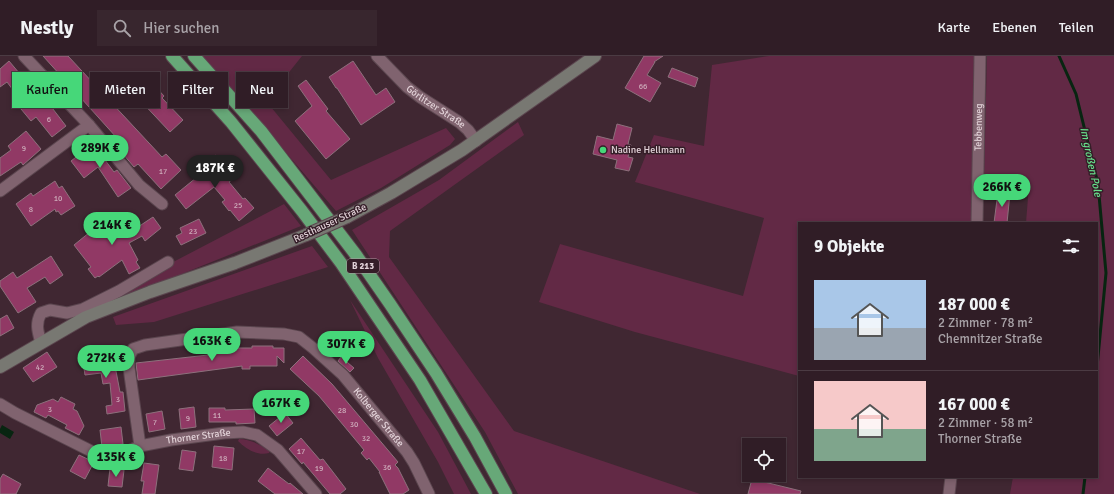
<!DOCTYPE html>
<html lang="de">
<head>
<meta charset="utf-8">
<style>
  :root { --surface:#301d26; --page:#38262e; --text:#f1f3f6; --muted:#a8a2a7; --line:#4b3b43; --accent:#46d779 }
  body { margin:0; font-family:Signika,sans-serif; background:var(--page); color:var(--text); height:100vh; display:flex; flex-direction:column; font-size:15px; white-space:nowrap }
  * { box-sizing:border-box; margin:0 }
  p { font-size:13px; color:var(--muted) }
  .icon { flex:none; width:22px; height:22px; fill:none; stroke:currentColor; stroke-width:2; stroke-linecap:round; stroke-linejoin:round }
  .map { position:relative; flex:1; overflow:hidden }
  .panel { position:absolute; left:798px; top:166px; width:300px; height:256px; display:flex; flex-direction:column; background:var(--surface); border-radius:0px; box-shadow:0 2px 6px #0003,0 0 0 1px var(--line) }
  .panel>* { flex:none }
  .hud { position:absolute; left:12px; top:16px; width:380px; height:36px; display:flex; gap:8px }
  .tools { position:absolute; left:742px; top:382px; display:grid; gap:8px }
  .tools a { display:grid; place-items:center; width:44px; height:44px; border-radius:0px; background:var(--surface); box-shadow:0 2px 6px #0003,0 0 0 1px var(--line); font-size:20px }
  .price { position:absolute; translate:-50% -34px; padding:0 9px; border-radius:14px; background:var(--accent); color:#111; font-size:13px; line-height:26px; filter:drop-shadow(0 1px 2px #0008) }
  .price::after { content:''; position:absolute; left:50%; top:24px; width:12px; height:9px; margin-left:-6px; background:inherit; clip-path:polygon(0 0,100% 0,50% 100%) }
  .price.current { background:#222; color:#fff }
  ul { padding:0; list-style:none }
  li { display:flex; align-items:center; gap:12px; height:100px; padding:0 16px }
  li+li { border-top:1px solid var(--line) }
  li span { display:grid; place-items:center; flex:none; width:112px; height:80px; border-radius:0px; color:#555 }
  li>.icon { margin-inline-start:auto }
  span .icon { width:48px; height:48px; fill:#fffc; stroke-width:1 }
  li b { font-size:17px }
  h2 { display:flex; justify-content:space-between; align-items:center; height:48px; padding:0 16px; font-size:17px }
  .tag { padding:0 14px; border-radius:0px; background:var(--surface); box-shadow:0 2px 6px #0003,0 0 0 1px var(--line); font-size:14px; line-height:36px }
  .tag.current { background:var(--accent); color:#111 }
  header { display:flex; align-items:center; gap:24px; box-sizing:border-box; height:56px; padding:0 20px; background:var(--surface); border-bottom:1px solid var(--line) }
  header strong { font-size:19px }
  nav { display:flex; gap:22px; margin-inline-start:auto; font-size:14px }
  .search { width:280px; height:36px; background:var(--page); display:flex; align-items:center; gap:10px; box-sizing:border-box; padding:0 14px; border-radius:0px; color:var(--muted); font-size:15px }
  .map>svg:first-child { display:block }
  .green { fill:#622945 }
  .water { fill:#082511 }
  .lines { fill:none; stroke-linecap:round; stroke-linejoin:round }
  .stream { stroke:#082511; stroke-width:3 }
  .building { fill:#913965; stroke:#8d707c }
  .street-casing { stroke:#5b464f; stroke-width:13 }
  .secondary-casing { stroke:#5b464f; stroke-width:14 }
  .highway-casing { stroke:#5b464f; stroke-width:14 }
  .street { stroke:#80636f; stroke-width:11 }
  .secondary { stroke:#787872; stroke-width:12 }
  .highway { stroke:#67a878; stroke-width:12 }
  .secondary-bridge-casing { stroke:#5b464f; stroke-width:14; stroke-linecap:butt }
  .secondary-bridge { stroke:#787872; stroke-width:12 }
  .poi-dot { fill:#46d779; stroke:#351e28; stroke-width:1.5 }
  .labels { text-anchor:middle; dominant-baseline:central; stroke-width:3; stroke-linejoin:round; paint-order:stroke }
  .number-label { font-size:8px; fill:#ceacbb }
  .shield { fill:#351e28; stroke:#ae9ca3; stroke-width:1 }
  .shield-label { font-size:9px; font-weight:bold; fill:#e2d2d8 }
  .street-label { font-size:10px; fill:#e2d2d8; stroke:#351e28 }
  .poi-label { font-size:10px; fill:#e2d2d8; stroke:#351e28; text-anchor:start }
  .water-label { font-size:11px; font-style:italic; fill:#67de8b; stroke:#351e28 }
</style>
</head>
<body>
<header>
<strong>Nestly</strong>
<div class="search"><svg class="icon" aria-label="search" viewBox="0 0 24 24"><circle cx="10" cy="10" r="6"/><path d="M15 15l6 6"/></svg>Hier suchen</div>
<nav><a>Karte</a><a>Ebenen</a><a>Teilen</a></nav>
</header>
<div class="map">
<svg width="1114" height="438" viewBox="0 0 1114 438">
  <rect width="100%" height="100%" fill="#402732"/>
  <path class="green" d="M201 0H302L266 45 331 124 446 72 455 83 450 89 381 132 336 155 265 72Z
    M769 0H978L974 167H799V320L635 276 539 246 560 188 743 240 764 162 635 126 654 79 704 90 712 9Z
    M987 0H1114V438H1010L1013 421H1097V167H1026L1029 129 984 123Z
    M518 66 524 79 390 175 389 201 514 375 700 438H518L485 376 352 174 439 124Z
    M284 148 301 170 107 248 156 215Z
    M312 190 328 211 154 266 116 269 113 261Z
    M350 244 438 376 471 438H454L438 406 378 302Z
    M239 383C251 383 260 389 270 395L269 397C257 400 246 393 238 385Z"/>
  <path class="water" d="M2 369 14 376 10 383 0 377V373Z"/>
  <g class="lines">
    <path class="stream" d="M1059 0 1076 38 1098 128 1106 217 1097 311
      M1083 438 1085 421"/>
  </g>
  <path class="building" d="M43 0H68L162 101 166 98 181 114 161 133 138 108 134 111 123 98 121 97 126 92Z
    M644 0H663L654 6H655L647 19 661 27 650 46 625 32Z
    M9 5 25 24 13 34 7 26 0 31V13Z
    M353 5 376 39 386 32 395 46 361 69 337 32H336L329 21Z
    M672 12 698 22 695 31 668 21Z
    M306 24 328 53 326 55 350 83 326 103 295 65 312 50 298 30Z
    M153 28 164 40 162 42 183 64 170 76 138 42Z
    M33 44 38 50 46 44 66 70 52 81 36 61 31 65 21 53Z
    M617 68 632 72 628 88 631 89 628 101 633 102 629 115 615 112 617 104 593 98 597 80 613 84Z
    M26 75 41 93 23 109 21 106 0 120V102L11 94 8 90Z
    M93 88 114 116 117 114 131 132 118 141 98 111 84 122 71 105Z
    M216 99 234 122 229 126 243 143 245 142 254 152 239 165 230 154 229 155 222 146 225 144 214 131 186 153 175 139 202 117 199 112Z
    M55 125 59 132 62 130 75 150 61 159 58 155 56 156 55 153 31 170 16 148 31 137 33 140Z
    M998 136 1010 137 1007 167H994Z
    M95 160 108 176 123 167 129 177 153 161 161 172 145 185 142 180 129 187 138 204 136 206 140 212 129 218 122 204 99 221 98 220 95 222 88 213 91 211 74 189 90 176 84 168Z
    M199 163 206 177 181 189 176 180 182 177 180 172Z
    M51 200 63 219 50 228 45 221 27 232 36 246 18 257 0 230V225L13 216 17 222Z
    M7 259 14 272 0 280V263Z
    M234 290V292H252V290H273V292H284V307L277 300V310H250V313H242V310L138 324 136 307 208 299V293Z
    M47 296 57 311 33 326 23 312Z
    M104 296 107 312 115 310 120 336H123L125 355 107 358 106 350 112 349 110 327 103 328 101 317 85 319 82 300Z
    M303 300 332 328 398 406 395 409 398 412 409 434 403 438H390L379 416H380L369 402 367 404 361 397 364 394 319 340 290 313Z
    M341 301 354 312 350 316 338 305Z
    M61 341 75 348 73 353 77 355 84 370 79 379 65 372 67 369 48 359 46 362 34 356 37 349 53 343 58 346Z
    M194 351 196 371 181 373 179 353Z
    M209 352H225V354L254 353 255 367 236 368V366H209Z
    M162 355 165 373 149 376 146 358Z
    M285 357 293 367 277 380 269 370Z
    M121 371 123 388 102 391 100 374Z
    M301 382 320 404 323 403 346 433 340 438H330L303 406 302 408 289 393Z
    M214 390 234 392 232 414 212 411Z
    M182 394 196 396 193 415 179 413Z
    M79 399 94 406 85 423 70 415Z
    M144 407 159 409 155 438H142L144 425H141Z
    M110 412 124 414 122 431 108 430Z
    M268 412 289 428 290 427 303 438H275L258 425Z
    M3 418 21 428 16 438H0V423Z
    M752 423 801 435 800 438H748Z"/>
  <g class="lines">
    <g class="street-casing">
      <g id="street">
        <path d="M24 0 89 69 139 129 162 148"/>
        <path id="s1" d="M377 0 407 31 420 41 459 66 468 74 476 85"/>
        <path d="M0 135 89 69"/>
        <path id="s2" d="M977 167 980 0"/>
        <path d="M41 287C38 276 35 268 41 257L50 254 67 257 83 253 119 235 168 206"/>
        <path id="s3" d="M0 348 15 357 95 397 107 401 119 399 140 390 171 384 224 377 243 376 257 379 278 394 316 438"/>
        <path id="s4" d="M140 390 129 312V301L133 293 145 289 237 276 284 278 299 281 313 292 343 319 407 396 414 407 429 438"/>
        <path d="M949 438 951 421"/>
      </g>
    </g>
    <g class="secondary-casing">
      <path id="secondary" d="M347 161 391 137 462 94 595 0
        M0 311 86 261 150 236 235 207 306 179"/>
    </g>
    <g class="highway-casing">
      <path id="highway" d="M172 0 231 66 302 155 341 207 420 324 486 438
        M194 0 261 75 356 199 390 248 436 317 475 381 506 438"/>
    </g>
    <use href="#street" class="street"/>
    <use href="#secondary" class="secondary"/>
    <use href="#highway" class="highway"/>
    <g class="secondary-bridge-casing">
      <path id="secondary-bridge" d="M306 179 347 161"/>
    </g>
    <use href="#secondary-bridge" class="secondary-bridge"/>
  </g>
  <circle class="poi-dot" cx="603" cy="94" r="4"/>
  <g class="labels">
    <g class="number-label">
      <text x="643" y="30">66</text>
      <text x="49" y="63">6</text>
      <text x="24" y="92">9</text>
      <text x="163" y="115">17</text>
      <text x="58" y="142">10</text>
      <text x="238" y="149">25</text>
      <text x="31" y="153">8</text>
      <text x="193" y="175">23</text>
      <text x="40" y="311">42</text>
      <text x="118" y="343">3</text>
      <text x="50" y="353">3</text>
      <text x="342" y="354">28</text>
      <text x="217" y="359">11</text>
      <text x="188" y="362">9</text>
      <text x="155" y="366">7</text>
      <text x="354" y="368">30</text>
      <text x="366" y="382">32</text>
      <text x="301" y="395">17</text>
      <text x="223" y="402">18</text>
      <text x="387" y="411">36</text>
      <text x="319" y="412">19</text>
    </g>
    <rect class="shield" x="347" y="203" width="32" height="14" rx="3"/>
    <g class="shield-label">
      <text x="363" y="210">B 213</text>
    </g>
    <g class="street-label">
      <text stroke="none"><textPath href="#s1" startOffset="78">Görlitzer Straße</textPath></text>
      <text stroke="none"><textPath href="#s2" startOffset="96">Tebbenweg</textPath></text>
      <text transform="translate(330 167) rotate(-25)">Resthauser Straße</text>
      <text stroke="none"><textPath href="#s4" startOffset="380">Kolberger Straße</textPath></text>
      <text stroke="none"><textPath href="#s3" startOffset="214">Thorner Straße</textPath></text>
    </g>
    <g class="poi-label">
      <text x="611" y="94">Nadine Hellmann</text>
    </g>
    <g class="water-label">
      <text transform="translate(1091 106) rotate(78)">Im großen Pole</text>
    </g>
  </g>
</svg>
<div class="tools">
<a><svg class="icon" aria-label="locate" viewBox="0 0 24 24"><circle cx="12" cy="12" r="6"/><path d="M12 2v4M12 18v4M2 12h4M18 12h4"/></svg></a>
</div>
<b class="price" style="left:100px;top:113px">289K €</b>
<b class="price current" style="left:215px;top:133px">187K €</b>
<b class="price" style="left:1002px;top:152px">266K €</b>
<b class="price" style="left:112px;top:190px">214K €</b>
<b class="price" style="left:212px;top:306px">163K €</b>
<b class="price" style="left:346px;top:309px">307K €</b>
<b class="price" style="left:106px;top:323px">272K €</b>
<b class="price" style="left:281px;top:368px">167K €</b>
<b class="price" style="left:116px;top:422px">135K €</b>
<div class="hud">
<a class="tag current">Kaufen</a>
<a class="tag">Mieten</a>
<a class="tag">Filter</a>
<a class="tag">Neu</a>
</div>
<section class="panel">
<h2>9 Objekte<svg class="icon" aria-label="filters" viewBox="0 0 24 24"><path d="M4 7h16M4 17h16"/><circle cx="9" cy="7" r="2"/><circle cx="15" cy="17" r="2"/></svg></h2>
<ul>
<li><span style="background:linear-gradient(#a9c7e8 60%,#9aa5b1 0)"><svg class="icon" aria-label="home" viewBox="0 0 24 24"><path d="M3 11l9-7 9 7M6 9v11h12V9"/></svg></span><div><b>187 000 €</b><p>2 Zimmer · 78 m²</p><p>Chemnitzer Straße</p></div></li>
<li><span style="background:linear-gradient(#f6c9c9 60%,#7fa58c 0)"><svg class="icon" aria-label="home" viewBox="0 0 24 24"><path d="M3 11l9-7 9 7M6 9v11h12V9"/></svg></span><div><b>167 000 €</b><p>2 Zimmer · 58 m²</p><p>Thorner Straße</p></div></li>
</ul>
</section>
</div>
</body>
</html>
